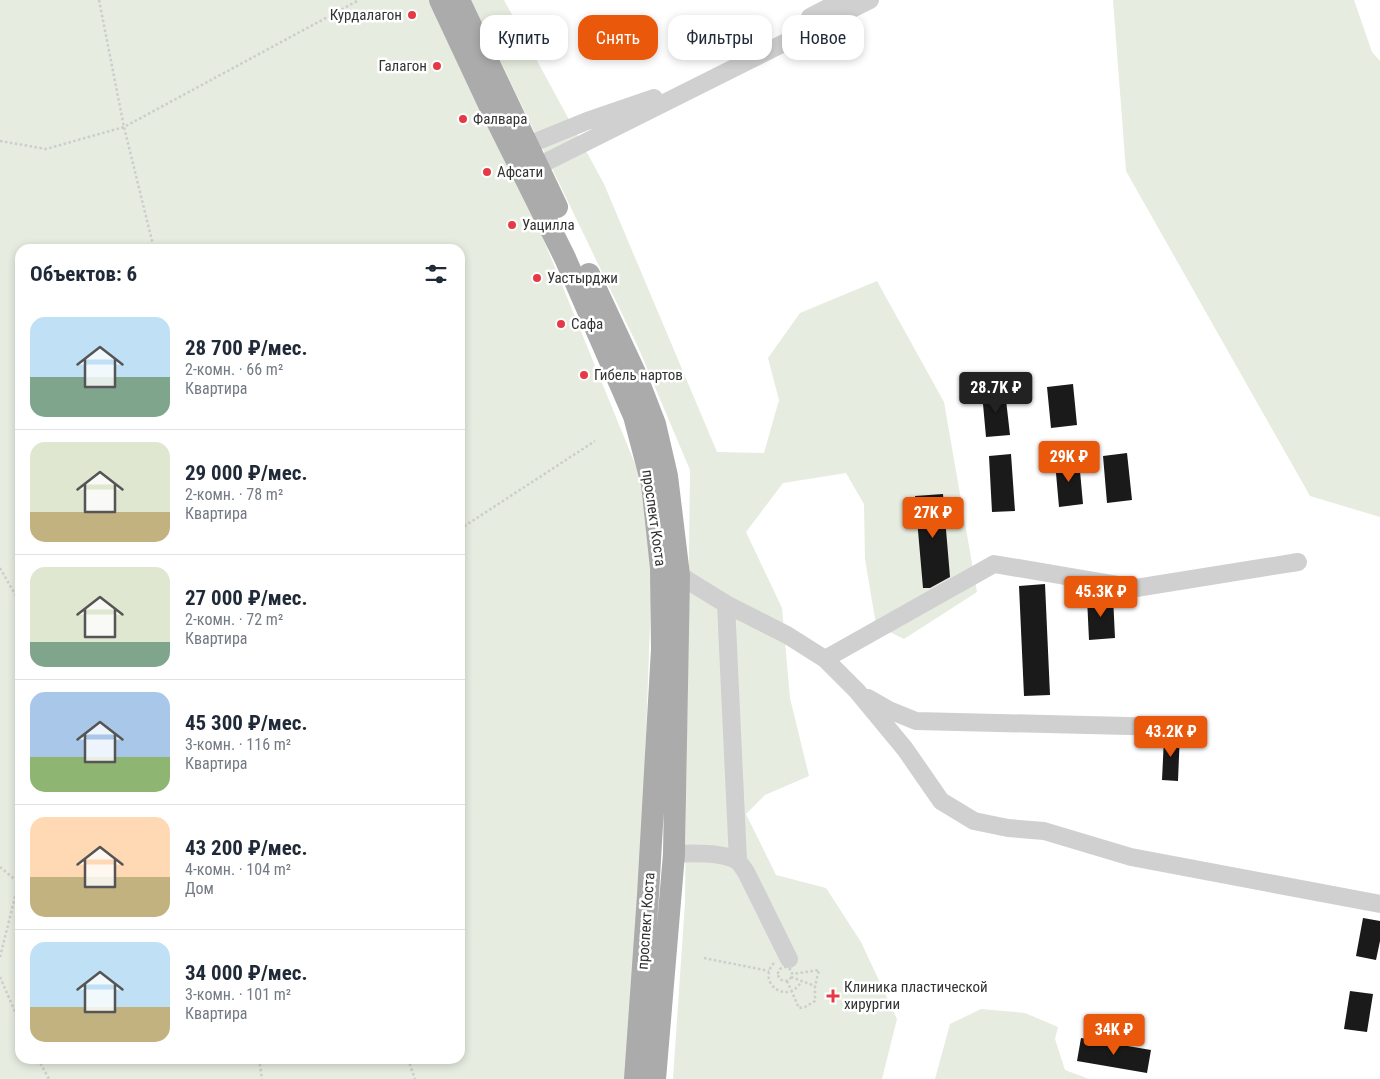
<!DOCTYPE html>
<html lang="ru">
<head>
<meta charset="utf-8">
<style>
  :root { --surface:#fff; --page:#f6f6f7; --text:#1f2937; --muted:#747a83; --line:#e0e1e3; --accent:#ea580c }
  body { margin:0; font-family:"Roboto Condensed",sans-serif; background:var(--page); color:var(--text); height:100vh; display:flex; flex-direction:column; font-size:19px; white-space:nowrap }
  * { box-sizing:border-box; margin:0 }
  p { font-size:16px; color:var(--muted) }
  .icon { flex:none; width:28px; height:28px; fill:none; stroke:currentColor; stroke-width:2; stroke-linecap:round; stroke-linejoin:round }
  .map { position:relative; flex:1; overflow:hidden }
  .side { position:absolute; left:15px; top:244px; width:450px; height:820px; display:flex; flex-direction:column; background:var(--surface); border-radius:15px; box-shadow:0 2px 8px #0003 }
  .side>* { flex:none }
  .banner { position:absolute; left:480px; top:15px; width:475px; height:45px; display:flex; gap:10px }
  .price { position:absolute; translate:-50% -42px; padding:0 11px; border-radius:5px; background:var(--accent); color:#fff; font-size:16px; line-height:32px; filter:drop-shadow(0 1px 2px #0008) }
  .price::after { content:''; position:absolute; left:50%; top:30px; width:15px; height:11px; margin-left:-8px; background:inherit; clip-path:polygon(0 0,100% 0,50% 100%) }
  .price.current { background:#222; color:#fff }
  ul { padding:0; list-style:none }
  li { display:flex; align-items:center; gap:15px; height:125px; padding:0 15px }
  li+li { border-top:1px solid var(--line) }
  li span { display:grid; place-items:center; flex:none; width:140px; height:100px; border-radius:15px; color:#555 }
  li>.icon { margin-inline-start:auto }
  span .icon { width:60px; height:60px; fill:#fffc; stroke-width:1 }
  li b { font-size:21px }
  h2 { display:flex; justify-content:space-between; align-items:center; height:60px; padding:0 15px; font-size:21px }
  .chip { padding:0 18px; border-radius:15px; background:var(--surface); box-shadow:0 2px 8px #0003; font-size:18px; line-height:45px }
  .chip.current { background:var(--accent); color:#fff }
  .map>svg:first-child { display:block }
  .green { fill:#e6ecdf; fill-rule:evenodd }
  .building { fill:#1a1a1a }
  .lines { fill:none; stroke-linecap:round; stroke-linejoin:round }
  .path { stroke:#cdcdcd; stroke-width:2.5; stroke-dasharray:2.5 2.5; stroke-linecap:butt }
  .minor { stroke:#d0d0d0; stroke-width:18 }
  .major { stroke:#ababab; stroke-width:22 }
  .poi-dot { fill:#e63946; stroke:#fff; stroke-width:2 }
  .labels { text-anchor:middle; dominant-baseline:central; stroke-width:5; stroke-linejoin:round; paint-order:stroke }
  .poi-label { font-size:15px; fill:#333; stroke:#fff; text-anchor:start }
  .street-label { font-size:15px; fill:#333; stroke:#fff }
</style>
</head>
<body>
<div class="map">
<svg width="1380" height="1079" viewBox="0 0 1380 1079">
  <rect width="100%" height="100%" fill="#fff"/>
  <path class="green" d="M0 0H434L527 199 642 481 652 568 641 878 626 1079H0ZM20 249H460V1059H20Z
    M471 0H504L604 184 717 452 764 453 779 400 768 358 800 313 877 281 944 402 977 592 904 639 876 625 865 559 864 504 846 473 783 483 746 532 782 608 790 698 809 776 765 795 746 814 776 875 826 888 861 942 897 1019 882 1079H673L685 902 690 470 638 347Z
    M1113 0H1354L1372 52 1380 61V517L1310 496 1126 171Z
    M981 1009 1025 1013 1058 1027 1055 1039 1065 1070 1089 1079H935L950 1024Z"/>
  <path class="building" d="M1073 384 1077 425 1051 428 1047 387Z
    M1005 391 1010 435 986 437 982 393Z
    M1127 453 1132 500 1107 503 1103 456Z
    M1011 454 1015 511 992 512 989 456Z
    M1079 460 1083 504 1059 507 1055 462Z
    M943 494 950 577 930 588H923L915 496Z
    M1045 584 1050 695 1024 696 1019 586Z
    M1113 596 1115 638 1089 640 1087 598Z
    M1178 732H1180L1178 781 1162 780 1164 738 1174 736Z
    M1363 918 1380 921V941L1376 960 1356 956Z
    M1350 991 1373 994 1367 1032 1344 1029Z
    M1081 1038 1151 1050 1147 1073 1077 1061Z"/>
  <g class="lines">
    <path class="path" d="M99 0 124 127 154 249
      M0 141 46 149 124 127 359 0
      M460 529 595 441
      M0 568 20 603
      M0 867 18 882
      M0 957 20 877
      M704 958 769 971
      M774 963C756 982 787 1006 801 982
      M778 974a7 7 0 1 1 14 0a7 7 0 1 1-14 0Z
      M0 977 20 1023
      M791 977 815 986
      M787 981 799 1008 805 1007 815 1001V986L819 970 793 974
      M38 1059 49 1079
      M259 1059 262 1079
      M408 1059 415 1079"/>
    <path class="minor" d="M810 17 843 0
      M528 145 587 121 654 98
      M538 166 870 0
      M679 575 726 604 738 861
      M726 604 787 635 825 659 857 691 905 749 941 801 974 821 1008 828 1044 831 1131 857 1380 904
      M825 659 994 564 1136 588 1298 562
      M868 698 889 710 916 721 1169 727
      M674 854C691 853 721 852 736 860 740 862 743 868 746 872L789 959"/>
    <path class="major" d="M440 0 492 111 565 258 634 416 652 484 661 568 662 649 648 895 635 1079
      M459 0 557 207
      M589 274 636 375 655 424 667 476 679 575 674 854 655 1079"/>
  </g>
  <g class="poi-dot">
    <circle cx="412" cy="15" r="5"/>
    <circle cx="437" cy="66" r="5"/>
    <circle cx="463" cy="119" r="5"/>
    <circle cx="487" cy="172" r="5"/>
    <circle cx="512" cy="225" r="5"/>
    <circle cx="537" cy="278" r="5"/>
    <circle cx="561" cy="324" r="5"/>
    <circle cx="584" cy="375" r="5"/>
    <path d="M830.5 988.5h5v5h5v5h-5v5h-5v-5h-5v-5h5z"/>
  </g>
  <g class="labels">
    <g class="poi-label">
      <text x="402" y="15" text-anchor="end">Курдалагон</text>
      <text x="427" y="66" text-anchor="end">Галагон</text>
      <text x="473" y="119">Фалвара</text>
      <text x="497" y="172">Афсати</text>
      <text x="522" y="225">Уацилла</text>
      <text x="547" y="278">Уастырджи</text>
      <text x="571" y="324">Сафа</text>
      <text x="594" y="375">Гибель нартов</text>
      <text x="844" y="987">Клиника пластической<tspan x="844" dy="17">хирургии</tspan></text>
    </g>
    <g class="street-label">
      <text transform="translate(654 518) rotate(82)">проспект Коста</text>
      <text transform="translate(646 921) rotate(-86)">проспект Коста</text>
    </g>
  </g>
</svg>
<b class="price current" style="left:996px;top:414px">28.7K ₽</b>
<b class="price" style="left:1069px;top:483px">29K ₽</b>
<b class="price" style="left:933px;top:539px">27K ₽</b>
<b class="price" style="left:1101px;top:618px">45.3K ₽</b>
<b class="price" style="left:1171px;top:758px">43.2K ₽</b>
<b class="price" style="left:1114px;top:1056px">34K ₽</b>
<div class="banner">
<a class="chip">Купить</a>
<a class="chip current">Снять</a>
<a class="chip">Фильтры</a>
<a class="chip">Новое</a>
</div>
<section class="side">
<h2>Объектов: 6<svg class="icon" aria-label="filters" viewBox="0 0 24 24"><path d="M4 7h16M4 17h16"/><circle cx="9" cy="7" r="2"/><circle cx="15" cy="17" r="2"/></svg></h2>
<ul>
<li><span style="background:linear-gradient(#bfe0f5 60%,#7fa58c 0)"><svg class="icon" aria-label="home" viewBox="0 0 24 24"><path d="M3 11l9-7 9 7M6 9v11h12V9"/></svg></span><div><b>28 700 ₽/мес.</b><p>2-комн. · 66 m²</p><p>Квартира</p></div></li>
<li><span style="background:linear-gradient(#dfe7d0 70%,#c2b280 0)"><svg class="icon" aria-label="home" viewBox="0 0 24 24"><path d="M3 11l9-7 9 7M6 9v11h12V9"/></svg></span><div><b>29 000 ₽/мес.</b><p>2-комн. · 78 m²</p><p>Квартира</p></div></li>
<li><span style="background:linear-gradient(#dfe7d0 75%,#7fa58c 0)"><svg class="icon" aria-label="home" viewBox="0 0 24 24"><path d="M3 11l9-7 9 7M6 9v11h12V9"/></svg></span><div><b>27 000 ₽/мес.</b><p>2-комн. · 72 m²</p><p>Квартира</p></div></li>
<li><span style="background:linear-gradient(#a9c7e8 65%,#8fb573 0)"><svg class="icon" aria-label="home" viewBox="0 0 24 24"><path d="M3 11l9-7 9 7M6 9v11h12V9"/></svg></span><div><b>45 300 ₽/мес.</b><p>3-комн. · 116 m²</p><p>Квартира</p></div></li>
<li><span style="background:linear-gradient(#ffd9b3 60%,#c2b280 0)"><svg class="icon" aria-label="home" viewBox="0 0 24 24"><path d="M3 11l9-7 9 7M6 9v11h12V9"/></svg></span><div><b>43 200 ₽/мес.</b><p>4-комн. · 104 m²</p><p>Дом</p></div></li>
<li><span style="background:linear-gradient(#bfe0f5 65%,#c2b280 0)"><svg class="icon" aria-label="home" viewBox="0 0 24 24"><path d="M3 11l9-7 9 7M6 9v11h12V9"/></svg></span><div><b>34 000 ₽/мес.</b><p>3-комн. · 101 m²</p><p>Квартира</p></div></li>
</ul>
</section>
</div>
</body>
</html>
